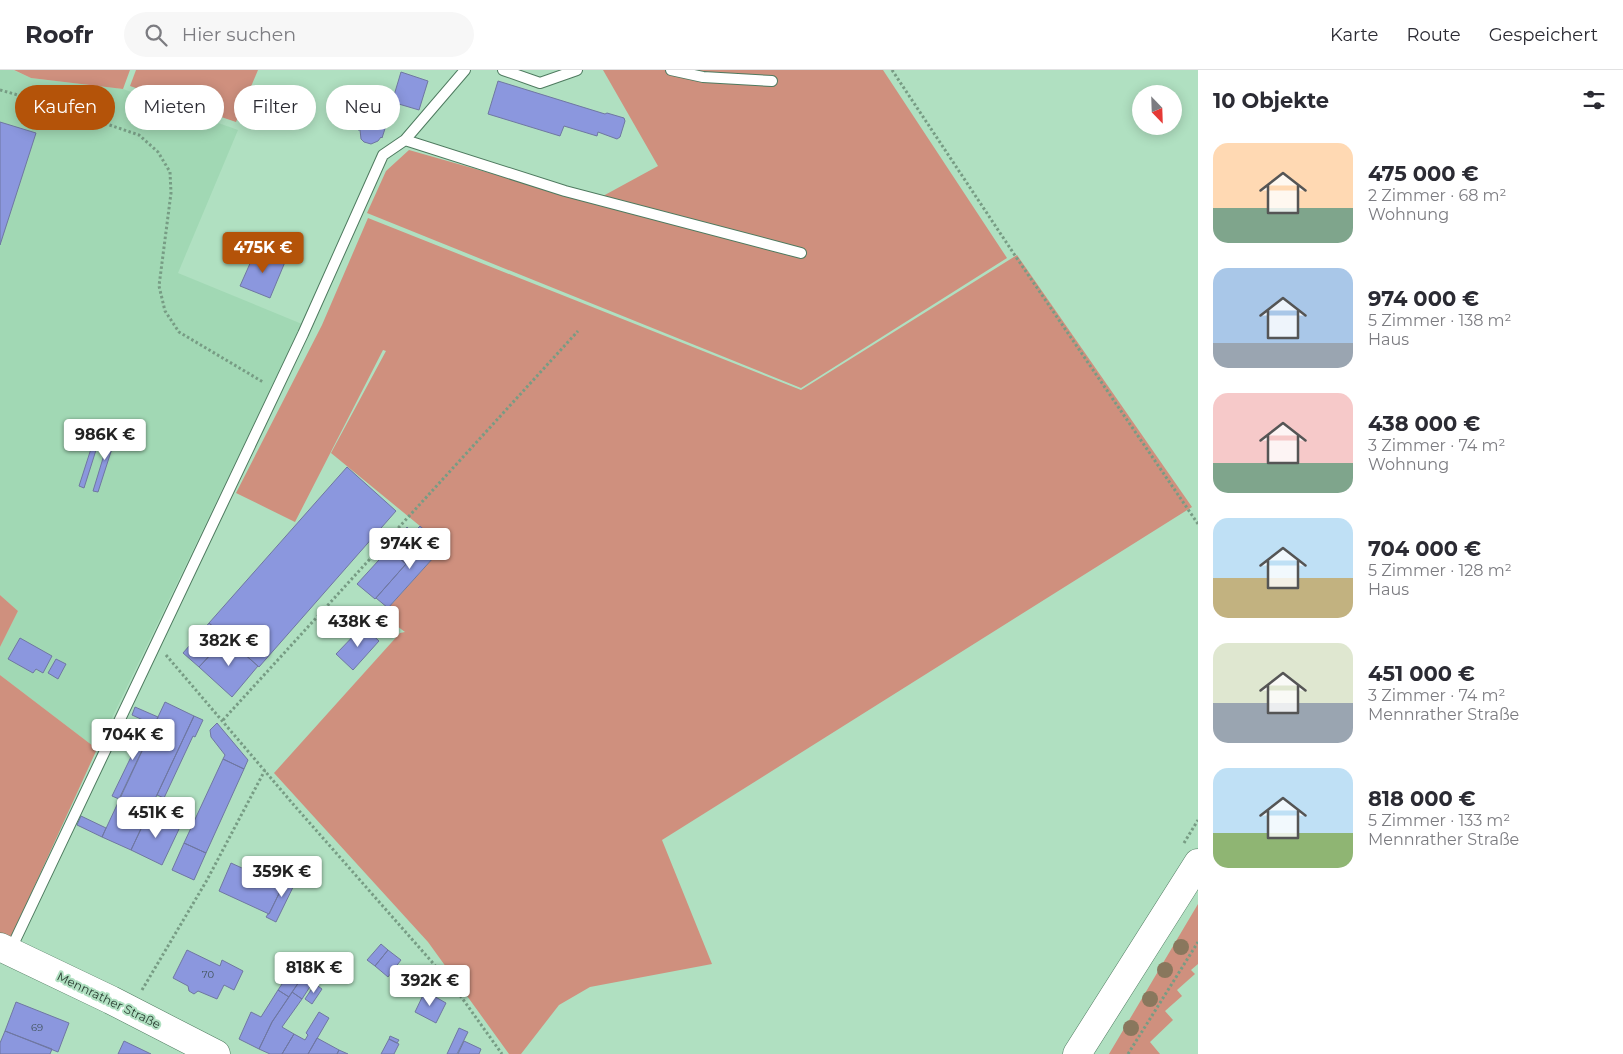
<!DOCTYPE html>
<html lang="de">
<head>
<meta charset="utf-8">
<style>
  :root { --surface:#fff; --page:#f7f7f7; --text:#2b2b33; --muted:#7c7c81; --line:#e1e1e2; --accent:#b45309 }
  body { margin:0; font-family:Montserrat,sans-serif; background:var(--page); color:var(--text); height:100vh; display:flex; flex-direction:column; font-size:19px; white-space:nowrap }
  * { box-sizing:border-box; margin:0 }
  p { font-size:16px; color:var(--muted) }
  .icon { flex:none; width:28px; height:28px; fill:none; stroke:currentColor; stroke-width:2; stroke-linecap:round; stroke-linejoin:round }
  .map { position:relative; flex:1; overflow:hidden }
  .sheet { display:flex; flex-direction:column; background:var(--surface); width:425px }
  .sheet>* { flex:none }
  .banner { position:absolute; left:15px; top:15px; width:475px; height:45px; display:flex; gap:10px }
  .needle { width:32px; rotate:157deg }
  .fabs { position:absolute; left:1132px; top:15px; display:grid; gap:10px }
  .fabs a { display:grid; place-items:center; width:50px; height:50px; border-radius:50%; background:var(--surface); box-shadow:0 2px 12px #0003; font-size:25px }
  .price { position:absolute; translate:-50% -42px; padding:0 11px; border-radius:5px; background:#fff; color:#222; font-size:16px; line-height:32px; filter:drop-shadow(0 1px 2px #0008) }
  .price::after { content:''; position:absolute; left:50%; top:30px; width:15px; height:11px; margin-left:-8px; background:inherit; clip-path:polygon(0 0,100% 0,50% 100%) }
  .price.selected { background:var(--accent); color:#fff }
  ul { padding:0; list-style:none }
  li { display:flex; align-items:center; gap:15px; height:125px; padding:0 15px }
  li span { display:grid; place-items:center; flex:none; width:140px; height:100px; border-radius:15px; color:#555 }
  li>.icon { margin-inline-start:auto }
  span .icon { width:60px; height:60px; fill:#fffc; stroke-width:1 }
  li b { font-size:21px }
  h2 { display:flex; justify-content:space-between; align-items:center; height:60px; padding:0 15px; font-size:21px }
  .chip { padding:0 18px; border-radius:22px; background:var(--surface); box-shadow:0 2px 12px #0003; font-size:18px; line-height:45px }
  .chip.selected { background:var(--accent); color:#fff }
  header { display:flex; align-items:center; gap:30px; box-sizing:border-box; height:70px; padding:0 25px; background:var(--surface); border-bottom:1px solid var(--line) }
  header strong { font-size:24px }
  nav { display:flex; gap:28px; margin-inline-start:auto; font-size:18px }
  .search { width:350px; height:45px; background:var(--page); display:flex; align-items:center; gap:12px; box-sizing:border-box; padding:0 18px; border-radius:28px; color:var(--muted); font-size:19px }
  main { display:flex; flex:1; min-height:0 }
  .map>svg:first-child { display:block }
  .built { fill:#a1d8b4 }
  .green { fill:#cf907e }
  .building { fill:#8b97de; stroke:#6f77a1 }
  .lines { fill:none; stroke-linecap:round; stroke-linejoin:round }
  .service-casing { stroke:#4e7a5f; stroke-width:12 }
  .secondary-casing { stroke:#4e7a5f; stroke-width:29 }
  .path { stroke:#779c84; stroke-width:3; stroke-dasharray:2.5 2.5; stroke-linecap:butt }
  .service { stroke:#fff; stroke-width:10 }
  .secondary { stroke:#fff; stroke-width:28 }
  .tree { fill:#89775d }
  .labels { text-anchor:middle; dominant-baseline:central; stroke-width:4; stroke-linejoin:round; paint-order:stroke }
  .number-label { font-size:10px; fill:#42545c }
  .street-label { font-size:12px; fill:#293d31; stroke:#b0e0c1 }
</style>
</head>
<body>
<header>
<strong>Roofr</strong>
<div class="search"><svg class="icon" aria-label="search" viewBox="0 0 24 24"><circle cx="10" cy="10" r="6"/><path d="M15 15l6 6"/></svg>Hier suchen</div>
<nav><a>Karte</a><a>Route</a><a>Gespeichert</a></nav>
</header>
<main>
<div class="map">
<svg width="1198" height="984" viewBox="0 0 1198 984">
  <rect width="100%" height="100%" fill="#b0e0c1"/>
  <path class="built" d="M0 0H13L31 8 123 19 238 60 178 203 302 254 97 679 0 605V577L18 541 0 525Z"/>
  <path class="green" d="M14 0H130L123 19 31 8Z
    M136 0H258L236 52 130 16Z
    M603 0H883L1007 188 801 318 367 143 386 101 409 80 592 132 658 96Z
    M368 148 801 320 1017 185 1192 437 662 770 712 894 590 917 559 935 521 984H509L428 872 274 703 400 563 405 562 382 545 443 477 420 456 331 383 386 281 383 280 295 452 236 423 322 255Z
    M0 525 18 541 0 577Z
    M0 605 97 679 9 872 0 868Z
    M1198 834V894L1191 900 1195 904 1177 920 1182 926 1165 941 1173 950 1150 972 1160 984H1109Z"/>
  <path class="building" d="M401 2 428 11 419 40 392 32Z
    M498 11 605 44 607 43 624 48 625 51 620 67 617 69 598 62 597 66 564 56 560 66 488 44Z
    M264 35a13 13 0 1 1 26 0a13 13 0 1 1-26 0Z
    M366 36 390 43 382 68 381 67 378 71 371 74 364 72 361 69 360 60H358Z
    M0 52 36 63 0 175Z
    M256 180 285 192 270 228 240 216Z
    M98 357 103 358 84 418 79 416Z
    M111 362 117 363 98 422 93 421Z
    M347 397 396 441 259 597 209 553Z
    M420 456 443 477 388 538 376 528 428 469 417 459Z
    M407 457 412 462 416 458 428 469 406 494 389 479Z
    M389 479 406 494 375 529 357 514Z
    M209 553 226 568 199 597 183 583Z
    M363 556 379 571 353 600 336 584Z
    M20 568 52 586 43 603 36 599 33 603 8 589Z
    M226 568 258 596 232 627 199 597Z
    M56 589 66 594 58 609 48 603Z
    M165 632 194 646 131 780 102 767Z
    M135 637 158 647 154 655 132 645Z
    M194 646 203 650 195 667 193 666 164 728 157 725Z
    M148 652 154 655 119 729 112 726Z
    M217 653 248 690 244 699 223 689 225 685 211 667 210 660Z
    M223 689 244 699 206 783 184 773Z
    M149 742 180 757 162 795 131 780Z
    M81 746 106 758 102 767 77 755Z
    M184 773 206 783 194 810 172 800Z
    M231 793 264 808 271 795 289 803 269 844 219 821Z
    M289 803 298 807 276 852 266 847 268 844H269Z
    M381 874 388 880 375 896 367 890Z
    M187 880 220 896 222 890 243 901 234 920 224 915 217 929 198 921 194 924 189 921 188 916 173 908Z
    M388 880 401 890 388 907 375 896Z
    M292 899 303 906 289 927 278 920Z
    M303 906 313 912 302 929 292 922Z
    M315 914 322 919 312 934 305 929Z
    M278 920 289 927 272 952 259 979 239 969 251 942 261 947Z
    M425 921 446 933 436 953 415 942Z
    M292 922 302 929 282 957 294 964 282 984H270L259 979 272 952Z
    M16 932 69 953 58 982 5 961Z
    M319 942 329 948 308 984H282L294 964 305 970 308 965 306 963Z
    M459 958 468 962 457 984H447Z
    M5 961 52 979 50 984H0V973Z
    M390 966 399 970 397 973 389 969Z
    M317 968 339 980 337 984H308Z
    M389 969 399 974 394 984H381Z
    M124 971 151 984H118Z
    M464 971 481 979 479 984H458Z
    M339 980 348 984H337Z"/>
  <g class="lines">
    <g class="service-casing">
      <path id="service" d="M503 0 540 13 577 0
        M671 0 703 7 772 11
        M405 70 565 121 801 183
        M10 881 303 264 383 85 405 70 465 0"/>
    </g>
    <g class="secondary-casing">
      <path id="secondary" d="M0 877 111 930 216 984
        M1077 984 1198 793"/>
    </g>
    <path class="path" d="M892 0 1014 184 1198 454
      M0 20 36 30 139 65 158 82 170 102 171 123 159 216 165 241 179 262 263 312
      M166 585 293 734 432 892 462 928 502 984
      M223 650 578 261
      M1184 773 1198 750
      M142 920 207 810 265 700
      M1128 984 1198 872"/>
    <use href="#service" class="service"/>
    <use href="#secondary" class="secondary"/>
  </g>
  <g class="tree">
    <circle cx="1181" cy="877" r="8"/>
    <circle cx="1165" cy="900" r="8"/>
    <circle cx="1150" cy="929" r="8"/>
    <circle cx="1131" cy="958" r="8"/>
  </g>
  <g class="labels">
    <g class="number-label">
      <text x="208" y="904">70</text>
      <text x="37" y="957">69</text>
    </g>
    <g class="street-label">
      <text transform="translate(109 930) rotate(26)">Mennrather Straße</text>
    </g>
  </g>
</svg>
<div class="fabs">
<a><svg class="needle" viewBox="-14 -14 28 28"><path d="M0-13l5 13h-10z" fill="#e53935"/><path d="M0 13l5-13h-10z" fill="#7c7c81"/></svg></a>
</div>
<b class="price selected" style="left:263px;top:204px">475K €</b>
<b class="price" style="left:105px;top:391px">986K €</b>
<b class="price" style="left:410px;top:500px">974K €</b>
<b class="price" style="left:358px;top:578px">438K €</b>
<b class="price" style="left:229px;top:597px">382K €</b>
<b class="price" style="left:133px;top:691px">704K €</b>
<b class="price" style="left:156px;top:769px">451K €</b>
<b class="price" style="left:282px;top:828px">359K €</b>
<b class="price" style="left:314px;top:924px">818K €</b>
<b class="price" style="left:430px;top:937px">392K €</b>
<div class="banner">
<a class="chip selected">Kaufen</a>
<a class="chip">Mieten</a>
<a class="chip">Filter</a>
<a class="chip">Neu</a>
</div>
</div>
<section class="sheet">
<h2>10 Objekte<svg class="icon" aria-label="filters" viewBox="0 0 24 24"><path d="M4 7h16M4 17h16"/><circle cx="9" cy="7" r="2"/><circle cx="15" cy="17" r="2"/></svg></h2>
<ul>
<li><span style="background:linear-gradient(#ffd9b3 65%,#7fa58c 0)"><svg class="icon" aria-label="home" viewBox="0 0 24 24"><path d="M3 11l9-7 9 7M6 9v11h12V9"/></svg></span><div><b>475 000 €</b><p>2 Zimmer · 68 m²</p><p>Wohnung</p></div></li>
<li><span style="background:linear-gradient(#a9c7e8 75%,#9aa5b1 0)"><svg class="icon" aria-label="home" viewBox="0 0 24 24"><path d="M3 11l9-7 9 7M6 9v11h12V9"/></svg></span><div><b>974 000 €</b><p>5 Zimmer · 138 m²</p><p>Haus</p></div></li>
<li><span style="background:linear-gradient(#f6c9c9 70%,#7fa58c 0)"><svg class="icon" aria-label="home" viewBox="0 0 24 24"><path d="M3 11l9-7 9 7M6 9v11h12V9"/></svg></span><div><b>438 000 €</b><p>3 Zimmer · 74 m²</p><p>Wohnung</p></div></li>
<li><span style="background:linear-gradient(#bfe0f5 60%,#c2b280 0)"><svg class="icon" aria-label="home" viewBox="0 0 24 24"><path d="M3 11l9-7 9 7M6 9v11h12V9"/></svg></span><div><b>704 000 €</b><p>5 Zimmer · 128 m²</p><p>Haus</p></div></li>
<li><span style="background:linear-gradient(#dfe7d0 60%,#9aa5b1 0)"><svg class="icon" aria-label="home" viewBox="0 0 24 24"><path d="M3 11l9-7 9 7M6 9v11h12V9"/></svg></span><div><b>451 000 €</b><p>3 Zimmer · 74 m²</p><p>Mennrather Straße</p></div></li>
<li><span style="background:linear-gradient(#bfe0f5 65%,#8fb573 0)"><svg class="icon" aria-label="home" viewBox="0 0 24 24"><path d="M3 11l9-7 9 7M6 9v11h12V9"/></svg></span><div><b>818 000 €</b><p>5 Zimmer · 133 m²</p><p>Mennrather Straße</p></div></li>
</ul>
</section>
</main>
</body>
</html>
